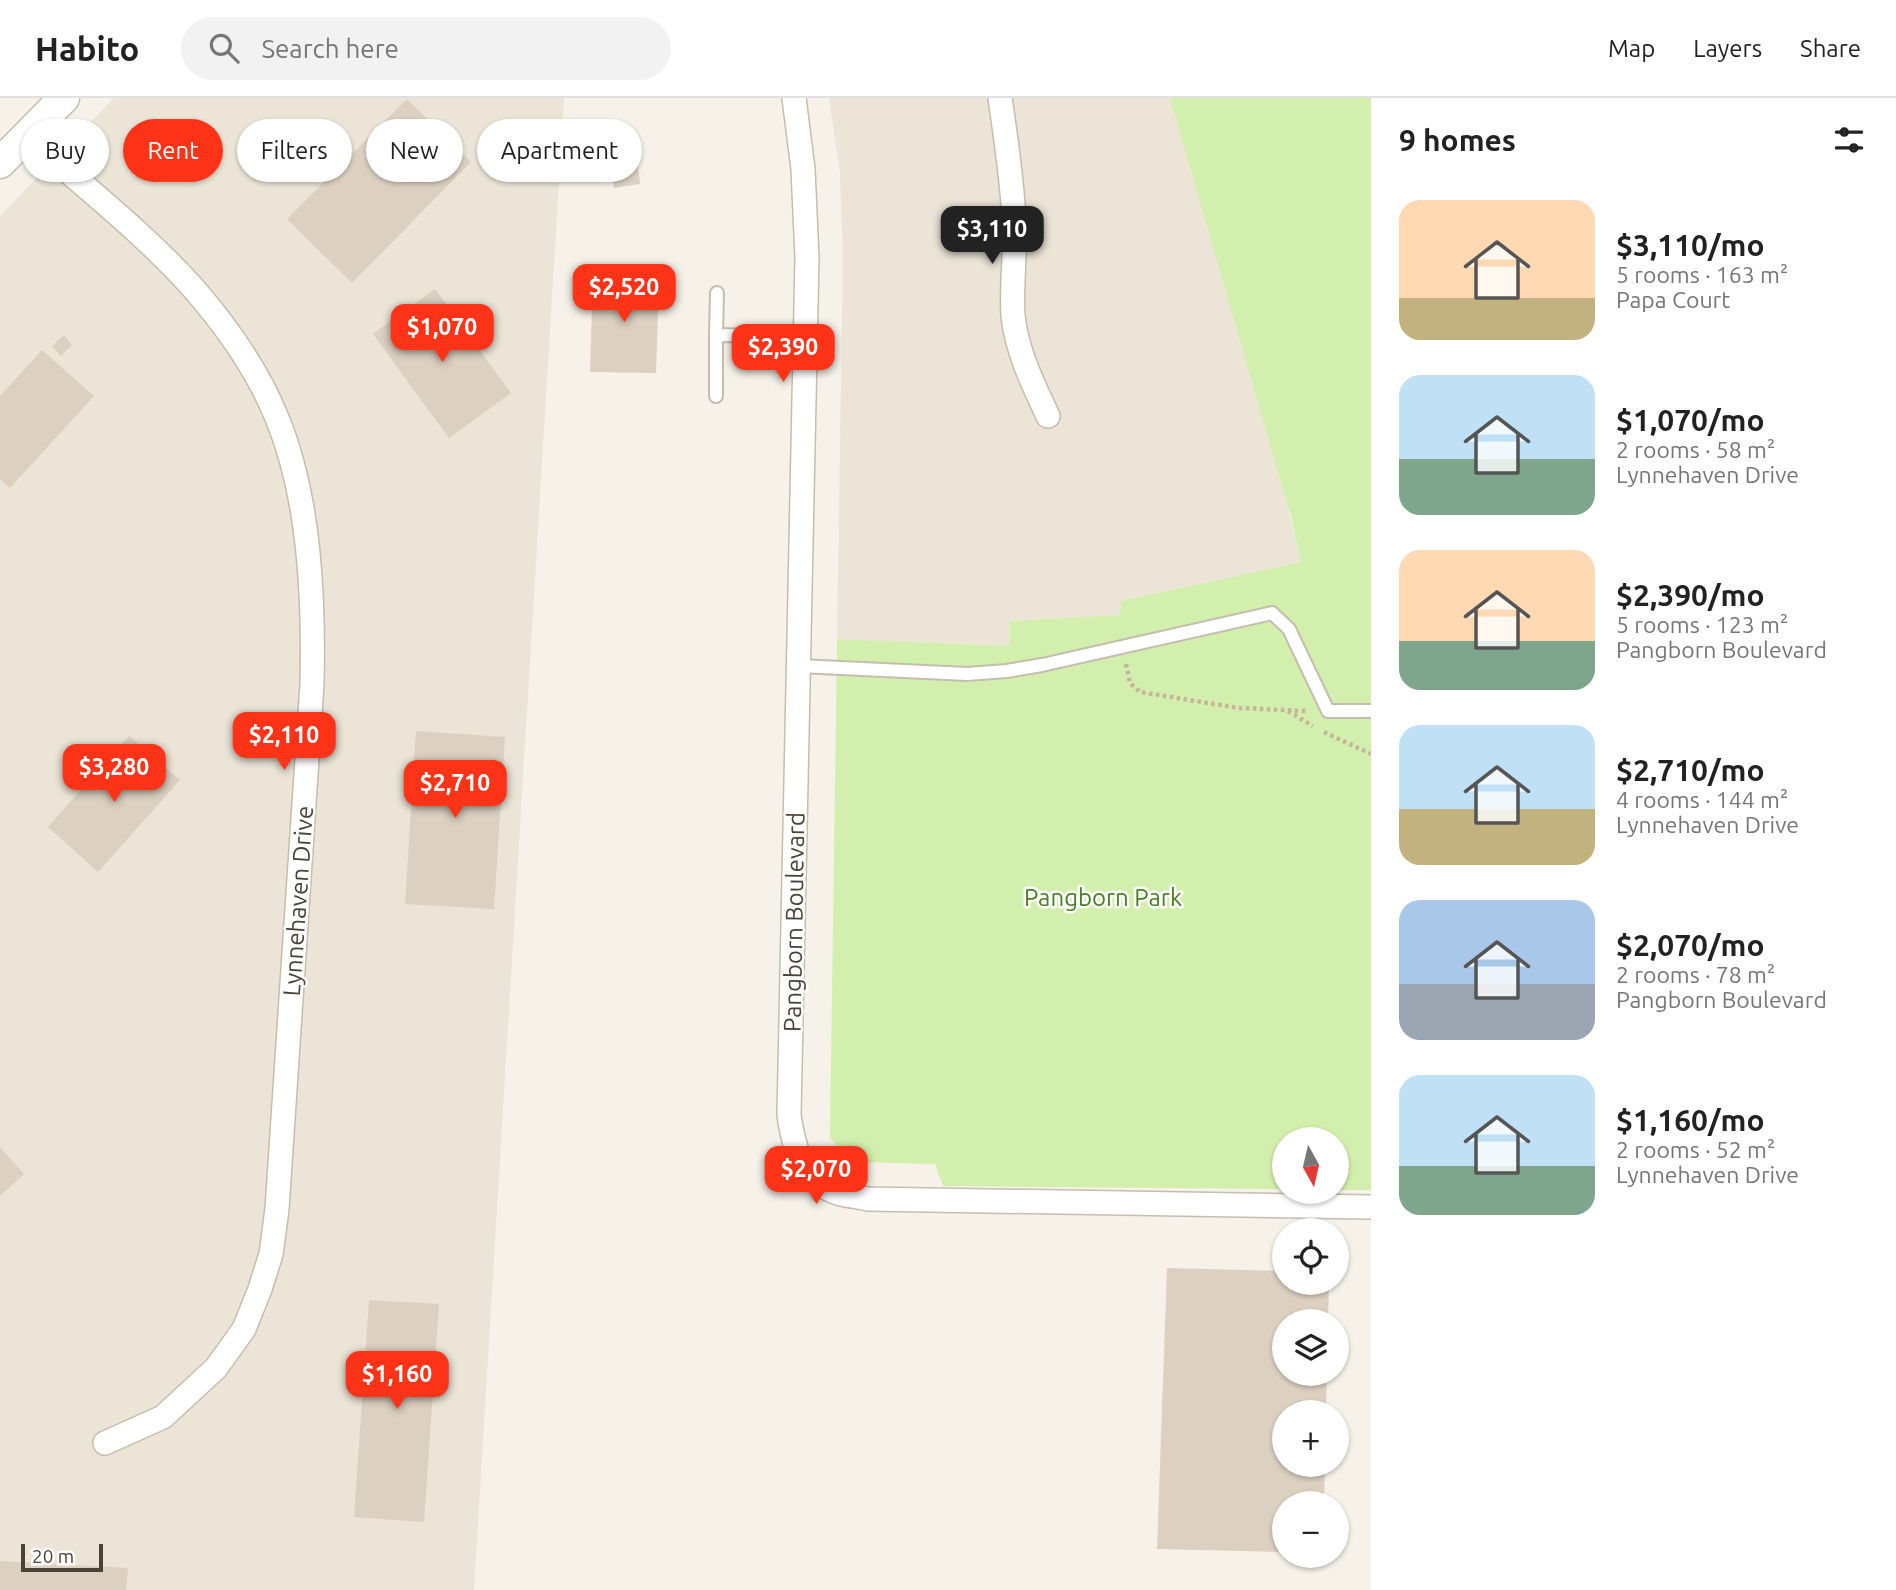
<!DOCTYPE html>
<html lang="en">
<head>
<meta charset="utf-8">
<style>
  :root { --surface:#fff; --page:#f2f2f2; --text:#222; --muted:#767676; --line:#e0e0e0; --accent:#ff3318 }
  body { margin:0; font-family:Ubuntu,sans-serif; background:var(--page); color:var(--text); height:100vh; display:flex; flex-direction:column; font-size:26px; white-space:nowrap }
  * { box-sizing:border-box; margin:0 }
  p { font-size:23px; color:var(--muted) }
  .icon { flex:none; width:38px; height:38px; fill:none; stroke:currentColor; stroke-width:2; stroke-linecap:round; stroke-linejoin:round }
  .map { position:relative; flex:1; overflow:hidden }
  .details { display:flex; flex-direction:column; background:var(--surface); width:525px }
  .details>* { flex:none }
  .hud { position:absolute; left:21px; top:21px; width:665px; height:63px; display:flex; gap:14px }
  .needle { width:46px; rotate:172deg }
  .controls { position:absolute; left:1272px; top:1029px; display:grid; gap:14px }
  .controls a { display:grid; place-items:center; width:77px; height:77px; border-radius:50%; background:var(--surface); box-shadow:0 2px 5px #0004; font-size:35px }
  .scale { position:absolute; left:21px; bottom:18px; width:82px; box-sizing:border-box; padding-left:7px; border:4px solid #4b4236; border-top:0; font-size:19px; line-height:24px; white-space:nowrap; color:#4b4236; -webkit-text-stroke:5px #fff; paint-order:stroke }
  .price { position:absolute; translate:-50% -60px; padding:0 16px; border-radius:14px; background:var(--accent); color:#fff; font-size:23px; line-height:46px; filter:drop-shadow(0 2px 4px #0008) }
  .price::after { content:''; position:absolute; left:50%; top:42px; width:21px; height:16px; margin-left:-10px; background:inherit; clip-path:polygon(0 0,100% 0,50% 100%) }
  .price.on { background:#222; color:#fff }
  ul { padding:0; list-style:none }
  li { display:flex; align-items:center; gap:21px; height:175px; padding:0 28px }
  li span { display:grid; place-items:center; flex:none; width:196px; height:140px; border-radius:21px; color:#555 }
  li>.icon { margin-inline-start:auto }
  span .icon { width:84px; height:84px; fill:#fffc; stroke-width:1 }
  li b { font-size:30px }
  h2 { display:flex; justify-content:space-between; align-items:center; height:84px; padding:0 28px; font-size:30px }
  .tag { padding:0 24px; border-radius:32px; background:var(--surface); box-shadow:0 2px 5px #0004; font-size:24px; line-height:63px }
  .tag.on { background:var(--accent); color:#fff }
  header { display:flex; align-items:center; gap:42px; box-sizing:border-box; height:98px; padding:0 35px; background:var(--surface); border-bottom:2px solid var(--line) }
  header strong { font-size:33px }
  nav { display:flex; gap:38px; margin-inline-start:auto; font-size:24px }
  .search { width:490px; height:63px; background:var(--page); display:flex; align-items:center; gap:18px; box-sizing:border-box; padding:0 24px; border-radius:38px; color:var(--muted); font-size:26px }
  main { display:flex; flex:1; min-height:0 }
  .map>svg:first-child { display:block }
  .residential { fill:#ebe4d7 }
  .green { fill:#d3efae }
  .building { fill:#dcd0c0 }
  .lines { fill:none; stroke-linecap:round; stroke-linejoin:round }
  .service-casing { stroke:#c6bdad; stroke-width:16 }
  .minor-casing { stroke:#c6bdad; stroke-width:26 }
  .tertiary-casing { stroke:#c6bdad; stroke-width:33 }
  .path { stroke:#c7b59a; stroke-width:4.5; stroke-dasharray:3.5 3.5; stroke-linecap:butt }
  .service { stroke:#fff; stroke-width:12 }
  .minor { stroke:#fff; stroke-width:23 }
  .tertiary { stroke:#fff; stroke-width:30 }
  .labels { text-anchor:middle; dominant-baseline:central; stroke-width:5; stroke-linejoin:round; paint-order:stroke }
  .park-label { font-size:24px; fill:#477f21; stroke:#fff }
  .street-label { font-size:24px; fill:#4b4236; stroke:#fff }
</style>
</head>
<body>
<header>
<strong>Habito</strong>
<div class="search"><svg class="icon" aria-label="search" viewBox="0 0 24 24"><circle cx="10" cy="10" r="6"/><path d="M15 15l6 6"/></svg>Search here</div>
<nav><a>Map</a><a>Layers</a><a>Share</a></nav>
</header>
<main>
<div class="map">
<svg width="1371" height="1492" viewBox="0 0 1371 1492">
  <rect width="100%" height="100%" fill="#f6f2e9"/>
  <path class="residential" d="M114 0H564L474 1492H0V118Z
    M829 0H1187L1301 464 1121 503 1120 517 1010 523 1009 548 837 541 843 159 840 75Z"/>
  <path class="green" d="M1170 0H1371V1092H1337V1041H1284V1091L943 1088 935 1066 855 1064 830 1040 837 541 1009 548 1010 523 1120 517 1121 503 1301 464 1291 419Z"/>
  <path class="building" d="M407 1 471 64 352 185 287 121Z
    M637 59 640 86 614 90 611 62Z
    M593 177 659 179 656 275 590 274Z
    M435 191 511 295 449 340 373 236Z
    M64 237 72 247 61 258 52 248Z
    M42 252 94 298 10 390 0 381V298Z
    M416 633 505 639 494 811 405 806Z
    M129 638 180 682 98 774 48 729Z
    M0 1049 24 1076 0 1098Z
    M1167 1170 1284 1173V1185H1329L1328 1223H1284V1276H1327L1326 1314H1284V1367H1325L1324 1405H1284V1454L1157 1451Z
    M369 1202 439 1206 424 1424 354 1419Z
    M0 1463 128 1470 126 1492H0Z"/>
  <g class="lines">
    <g class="service-casing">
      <path id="service" d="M716 237 717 195
        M716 298V237L805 239
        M799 568 967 576 1007 573 1042 567 1272 515 1289 531 1328 613H1371"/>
    </g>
    <g class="minor-casing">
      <path id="minor" d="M794 0 803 71 807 159 789 1017C794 1051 802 1085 841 1096 850 1098 859 1099 868 1101L1371 1109
        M1000 0C1006 40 1012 81 1014 122 1016 154 1011 186 1013 218 1017 254 1033 286 1048 318
        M26 37C82 87 144 135 194 191 227 229 258 273 277 320 310 400 314 501 312 586L277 1111 271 1156 260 1191 244 1231 216 1270 163 1319 105 1345"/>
    </g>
    <g class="tertiary-casing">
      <path id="tertiary" d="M0 65 64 0"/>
    </g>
    <path class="path" d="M1126 566 1130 585 1140 594 1239 610 1306 613
      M1288 613 1313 628
      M1324 634 1371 656"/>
    <use href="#service" class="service"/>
    <use href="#minor" class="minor"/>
    <use href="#tertiary" class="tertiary"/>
  </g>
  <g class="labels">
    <g class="park-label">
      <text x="1103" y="799">Pangborn Park</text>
    </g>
    <g class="street-label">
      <text transform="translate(298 803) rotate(-86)">Lynnehaven Drive</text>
      <text transform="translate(794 824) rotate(-89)">Pangborn Boulevard</text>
    </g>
  </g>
</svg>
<div class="controls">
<a><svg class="needle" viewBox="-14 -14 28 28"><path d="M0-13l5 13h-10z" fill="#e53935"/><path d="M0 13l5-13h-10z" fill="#767676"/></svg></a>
<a><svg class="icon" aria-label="locate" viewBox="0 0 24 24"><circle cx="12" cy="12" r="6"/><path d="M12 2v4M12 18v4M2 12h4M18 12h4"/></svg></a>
<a><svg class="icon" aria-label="layers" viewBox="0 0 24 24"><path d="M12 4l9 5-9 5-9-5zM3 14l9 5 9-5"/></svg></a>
<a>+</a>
<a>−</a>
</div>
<div class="scale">20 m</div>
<b class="price on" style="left:992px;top:168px">$3,110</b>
<b class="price" style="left:624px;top:226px">$2,520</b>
<b class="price" style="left:442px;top:266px">$1,070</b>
<b class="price" style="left:783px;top:286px">$2,390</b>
<b class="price" style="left:284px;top:674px">$2,110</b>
<b class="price" style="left:114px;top:706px">$3,280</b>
<b class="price" style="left:455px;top:722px">$2,710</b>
<b class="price" style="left:816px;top:1108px">$2,070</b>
<b class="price" style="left:397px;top:1313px">$1,160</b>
<div class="hud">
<a class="tag">Buy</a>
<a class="tag on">Rent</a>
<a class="tag">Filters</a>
<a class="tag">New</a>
<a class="tag">Apartment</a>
</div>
</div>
<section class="details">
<h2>9 homes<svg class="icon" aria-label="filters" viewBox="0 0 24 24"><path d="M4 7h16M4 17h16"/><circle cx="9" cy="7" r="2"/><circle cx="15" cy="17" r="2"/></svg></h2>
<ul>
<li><span style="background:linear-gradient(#ffd9b3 70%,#c2b280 0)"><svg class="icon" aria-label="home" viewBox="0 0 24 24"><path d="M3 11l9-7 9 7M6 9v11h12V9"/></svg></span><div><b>$3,110/mo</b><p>5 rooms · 163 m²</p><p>Papa Court</p></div></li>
<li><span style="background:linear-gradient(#bfe0f5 60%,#7fa58c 0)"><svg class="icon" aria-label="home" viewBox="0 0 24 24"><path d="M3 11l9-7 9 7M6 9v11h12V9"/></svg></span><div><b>$1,070/mo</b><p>2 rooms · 58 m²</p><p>Lynnehaven Drive</p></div></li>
<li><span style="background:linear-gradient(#ffd9b3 65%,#7fa58c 0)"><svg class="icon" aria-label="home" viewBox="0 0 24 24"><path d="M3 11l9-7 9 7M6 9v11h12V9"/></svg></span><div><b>$2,390/mo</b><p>5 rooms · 123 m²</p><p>Pangborn Boulevard</p></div></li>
<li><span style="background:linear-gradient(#bfe0f5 60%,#c2b280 0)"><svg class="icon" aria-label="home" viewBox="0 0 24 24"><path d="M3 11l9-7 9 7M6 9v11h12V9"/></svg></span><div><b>$2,710/mo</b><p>4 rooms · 144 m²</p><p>Lynnehaven Drive</p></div></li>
<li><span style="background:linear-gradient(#a9c7e8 60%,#9aa5b1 0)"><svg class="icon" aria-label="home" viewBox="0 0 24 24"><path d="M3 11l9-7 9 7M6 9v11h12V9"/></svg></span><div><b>$2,070/mo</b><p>2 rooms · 78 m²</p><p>Pangborn Boulevard</p></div></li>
<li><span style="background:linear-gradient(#bfe0f5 65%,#7fa58c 0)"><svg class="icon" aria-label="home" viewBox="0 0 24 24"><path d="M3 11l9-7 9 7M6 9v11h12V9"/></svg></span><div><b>$1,160/mo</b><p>2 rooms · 52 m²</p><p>Lynnehaven Drive</p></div></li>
</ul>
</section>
</main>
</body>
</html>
